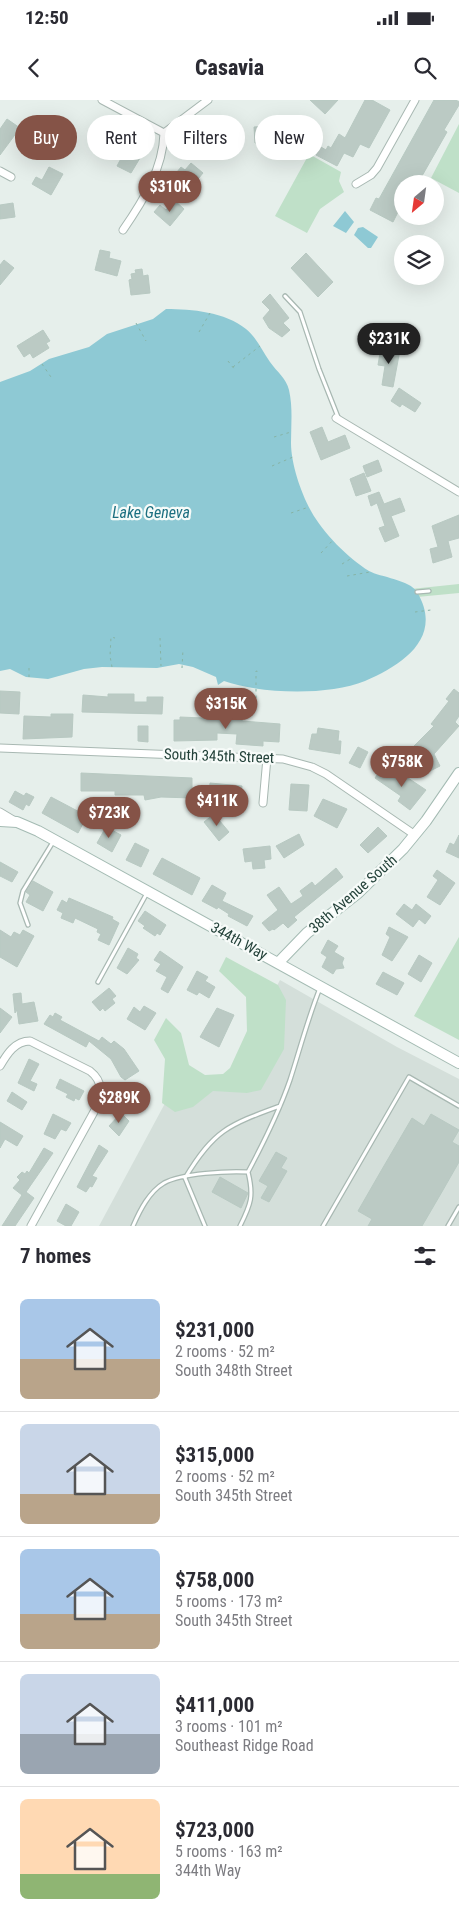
<!DOCTYPE html>
<html lang="en">
<head>
<meta charset="utf-8">
<style>
  :root { --surface:#fff; --page:#f7f7f7; --text:#2b2b33; --muted:#7c7c81; --line:#e1e1e2; --accent:#855347 }
  body { margin:0; font-family:"Roboto Condensed",sans-serif; background:var(--page); color:var(--text); height:100vh; display:flex; flex-direction:column; font-size:19px; white-space:nowrap }
  * { box-sizing:border-box; margin:0 }
  p { font-size:16px; color:var(--muted) }
  .icon { flex:none; width:28px; height:28px; fill:none; stroke:currentColor; stroke-width:2; stroke-linecap:round; stroke-linejoin:round }
  .map { position:relative; height:1126px; overflow:hidden }
  .details { display:flex; flex-direction:column; background:var(--surface); flex:1 }
  .details>* { flex:none }
  .banner { position:absolute; left:15px; top:15px; width:430px; height:45px; display:flex; gap:10px }
  .needle { width:32px; rotate:209deg }
  .fabs { position:absolute; left:394px; top:75px; display:grid; gap:10px }
  .fabs a { display:grid; place-items:center; width:50px; height:50px; border-radius:50%; background:var(--surface); box-shadow:0 5px 20px #0002; font-size:25px }
  .price { position:absolute; translate:-50% -42px; padding:0 11px; border-radius:18px; background:var(--accent); color:#fff; font-size:16px; line-height:32px; filter:drop-shadow(0 1px 2px #0008) }
  .price::after { content:''; position:absolute; left:50%; top:30px; width:15px; height:11px; margin-left:-8px; background:inherit; clip-path:polygon(0 0,100% 0,50% 100%) }
  .price.on { background:#222; color:#fff }
  ul { padding:0; list-style:none }
  li { display:flex; align-items:center; gap:15px; height:125px; padding:0 20px }
  li+li { border-top:1px solid var(--line) }
  li span { display:grid; place-items:center; flex:none; width:140px; height:100px; border-radius:8px; color:#555 }
  li>.icon { margin-inline-start:auto }
  span .icon { width:60px; height:60px; fill:#fffc; stroke-width:1 }
  li b { font-size:21px }
  h2 { display:flex; justify-content:space-between; align-items:center; height:60px; padding:0 20px; font-size:21px }
  .pill { padding:0 18px; border-radius:22px; background:var(--surface); box-shadow:0 5px 20px #0002; font-size:18px; line-height:45px }
  .pill.on { background:var(--accent); color:#fff }
  .status { display:flex; justify-content:space-between; align-items:center; height:35px; padding:0 25px; background:var(--surface); direction:ltr }
  .status svg { height:14px; fill:currentColor }
  header { display:flex; justify-content:space-between; align-items:center; height:65px; padding:0 20px; background:var(--surface); font-size:22px; font-weight:800 }
  .map>svg:first-child { display:block }
  .built { fill:#d4dfda }
  .green { fill:#bfe0c8 }
  .water { fill:#8ec9d4 }
  .building { fill:#bbcac4; stroke:#b8c9c2 }
  .lines { fill:none; stroke-linecap:round; stroke-linejoin:round }
  .lane-casing { stroke:#a8b8b2; stroke-width:5.5 }
  .street-casing { stroke:#a8b8b2; stroke-width:9 }
  .secondary-casing { stroke:#a4bbb3; stroke-width:12 }
  .path { stroke:#86b3a5; stroke-width:1; stroke-dasharray:2.5 4; stroke-linecap:butt }
  .lane { stroke:#fff; stroke-width:3 }
  .street { stroke:#fff; stroke-width:7 }
  .secondary { stroke:#fff; stroke-width:10 }
  .labels { text-anchor:middle; dominant-baseline:central; stroke-width:4.5; stroke-linejoin:round; paint-order:stroke }
  .street-label { font-size:15px; fill:#24423a; stroke:#f7fbf9 }
  .water-label { font-size:16px; font-style:italic; fill:#1c6f80; stroke:#f7fbf9 }
</style>
</head>
<body>
<div class="status"><b>12:50</b><svg viewBox="0 0 49 12"><path d="M0 12V9h3v3zM5 12V6h3v6zM10 12V3h3v9zM15 12V0h3v12zM26 1h20v11H26zM47 4h2v5h-2z"/></svg></div>
<header><svg class="icon" aria-label="back" viewBox="0 0 24 24"><path d="M15 5l-7 7 7 7"/></svg>Casavia<svg class="icon" aria-label="search" viewBox="0 0 24 24"><circle cx="10" cy="10" r="6"/><path d="M15 15l6 6"/></svg></header>
<div class="map">
<svg width="459" height="1126" viewBox="0 0 459 1126">
  <rect width="100%" height="100%" fill="#e6efeb"/>
  <path class="built" d="M280 880 397 947 459 979V1126H99L170 994 229 979Z"/>
  <path class="green" d="M459 24V93L431 78Z
    M309 54 341 72 339 81 344 92 320 109 307 133 275 116Z
    M459 484V493L417 497 411 489Z
    M459 837V940L414 916Z
    M226 857 278 885 286 900 284 949 261 990 247 993 213 991 193 1007 175 1012 162 1003 165 959 154 940 166 918 181 933 189 965 205 975 223 974 230 968 247 931 246 897 219 871Z"/>
  <path class="water" d="M345 111 354 122 346 133 333 126Z
    M363 127 378 137 371 148H368L354 135 358 128Z
    M166 209C192 209 225 212 246 229 257 238 262 251 270 262 277 272 286 278 289 290 293 308 291 325 291 343 291 364 301 393 311 411 323 433 348 458 369 471 380 477 410 480 417 492 444 537 403 565 365 581 328 596 261 594 224 581L218 585 216 577 193 567 179 564 157 568 102 567 84 569 48 579 26 577 10 569 0 571V282L30 271 49 259 89 247 107 234 153 219Z"/>
  <path class="building" d="M310 0H338L325 14Z
    M365 0H372L390 10 369 48 360 44 353 57 344 53 337 66 316 55 321 47 326 50 328 46 331 48 339 34 345 38Z
    M434 0H456L459 2V5L444 30 447 32 418 83 410 79 407 84H402V104L393 122 370 110 376 98 379 99Z
    M7 19 20 28 0 55V29Z
    M212 20 226 39 207 54 193 35Z
    M287 22V25H291L292 40 255 43 254 27 279 25V23Z
    M131 40 146 48 131 73 117 66Z
    M191 63 203 73 189 90 173 77 181 67 185 70Z
    M49 67 63 74 51 95 32 84 36 77 42 80Z
    M174 100 184 109 170 126 154 112 160 105 166 110Z
    M13 103 15 117 0 119V105Z
    M100 150 110 152 109 158 121 161 117 176 95 170Z
    M306 153 333 182 318 197 291 168Z
    M4 160 14 168 0 185V165Z
    M142 169 143 176 148 175 150 193 131 195 129 180 132 179 131 174 136 173 135 170Z
    M270 194 289 218 283 223 290 230 282 237 269 228 263 218 270 210 262 202Z
    M43 230 50 241 46 243 49 248 33 258 30 253 24 257 17 246Z
    M381 247 400 250 393 287 382 285 385 266 378 265Z
    M399 288 421 303 415 312 402 304 400 307 391 301Z
    M322 327 328 342 345 335 350 348 321 360 310 332Z
    M378 360 382 371 367 377 363 366Z
    M364 373 371 391 356 396 350 379Z
    M379 392 384 404 400 398 405 411 391 416 399 436 385 442 379 428 385 426 377 403 371 406 368 396Z
    M459 415V438L448 441 452 457 433 463 430 449 438 447 432 426Z
    M454 589 459 593V616L455 622 459 626 434 654 440 666 430 671 425 661 412 648 434 626 431 624 449 601 446 599Z
    M0 591 20 592 19 614 0 613Z
    M108 594H134V602H147V597H163L162 614 82 612 83 595 108 597Z
    M227 608 235 609 234 616H243L242 621 280 624 279 642 263 641V646L236 644 237 634 217 633V640L174 641V620H180V617L226 619Z
    M51 614H73L72 637 23 639 24 616 51 617Z
    M138 626H148V642L138 641Z
    M318 628 339 631 338 641H341L340 654 309 649 312 634H317Z
    M358 647 368 652 360 668 349 663Z
    M381 669 395 678 399 672 426 690 410 710 398 701 401 696 375 678Z
    M81 673 192 678V698L161 697 145 700 144 695H115V691H81Z
    M210 683 242 686 241 699 209 696Z
    M291 684 309 685 307 711 289 710Z
    M15 691 24 696 26 693 34 697 29 706 26 704 23 710 9 702Z
    M51 697 87 716 78 733 42 713Z
    M323 699 347 709 337 728 314 716Z
    M214 714 229 732 219 741 204 722Z
    M106 727 121 735 112 752 97 743Z
    M378 727 387 736 368 753 360 745Z
    M299 734 304 745 284 758 276 746Z
    M459 735V758L446 752 450 743 454 745Z
    M135 743 149 750 141 767 126 760Z
    M270 746 271 759 264 760 265 768 253 769 252 761 245 762 243 749Z
    M162 758 200 778 192 795 153 774Z
    M0 762 18 772 12 782 0 776Z
    M336 768 343 777 294 817 297 820 288 828 283 823 274 830 273 829 269 831 262 823 278 810 267 795 279 787 291 804 303 796 300 791 312 782 315 786Z
    M437 770 455 783 440 805 427 797 438 780 433 776Z
    M33 781 53 792 43 811 26 802 30 795 26 792Z
    M212 785 226 793 222 801 253 816 247 826 228 816 229 814 218 807 217 809 202 801Z
    M69 798 113 817 112 819 119 823 109 845 98 840 101 834 97 832 98 829 75 818 73 823 61 818 63 813 57 810 62 800 67 803Z
    M404 804 412 810 416 804 431 816 425 824 419 819 413 827 396 814Z
    M145 811 166 825 160 835 157 833 155 836 143 828 145 826 138 821Z
    M389 827 408 837 392 861 382 855 390 837 386 834Z
    M0 830 11 837 14 832 20 835 23 830 34 836 17 867 0 857Z
    M328 840 338 846 334 852 344 858 342 863 344 868 336 869 333 874 322 867 327 857 321 853Z
    M128 848 138 854 136 858 139 860 127 874 117 868Z
    M160 851 183 867 168 893 161 889 167 877 156 871 161 864 154 860Z
    M419 855 432 863 421 882 408 874Z
    M197 871 208 877 205 881 215 887 209 898 199 892 197 895 187 890Z
    M383 872 404 883 397 895 376 884Z
    M109 888 116 896 112 899 115 903 105 911 103 908 100 911 92 902Z
    M21 893 22 904 34 902 38 921 19 924 17 910 15 913 13 894Z
    M144 906 156 913 145 930 127 919 134 907 140 912Z
    M0 908 12 917 0 933Z
    M217 908 234 915 219 947 200 937Z
    M55 913 62 917 60 920 99 941 102 937 111 944 114 941 124 949 139 971 125 980 121 977 111 959 89 941 86 947 44 924 50 915 53 917Z
    M29 959 39 964 30 981 37 984 34 991 18 983Z
    M60 979 84 991 79 1000 75 998 74 1001 66 997 68 994 56 988Z
    M133 989 142 994 135 1010 125 1005Z
    M12 992 27 1002 22 1010 7 1001Z
    M121 1013 129 1021 119 1036 109 1026Z
    M53 1014 71 1023 66 1031 61 1029 55 1039 44 1034Z
    M431 1014 459 1030 452 1042 459 1046V1062L443 1090 422 1126H368L372 1119 358 1111 381 1071 412 1018 424 1026Z
    M0 1022 23 1036 17 1046 5 1039 0 1048Z
    M99 1045 108 1051 92 1076 97 1078 92 1087 90 1086 86 1092 77 1087Z
    M44 1048 53 1053 26 1092 34 1098 15 1126H2L22 1095 13 1088 20 1080 17 1077 22 1072 25 1074 27 1071 29 1073Z
    M276 1052 287 1058 281 1068 287 1071 269 1102 261 1098 268 1086 259 1081Z
    M220 1077 248 1093 241 1108 212 1092Z
    M66 1104 79 1112 71 1126H66L57 1121Z"/>
  <g class="lines">
    <g class="lane-casing">
      <path id="lane" d="M285 196 300 212 319 269 338 317
        M417 492 429 491
        M28 825 20 803 23 791 53 742
        M98 882 147 793
        M185 1078C214 1030 228 1025 280 1006
        M185 1078 205 1126
        M133 1126C140 1110 149 1092 164 1083 182 1073 228 1071 248 1072 264 1042 279 1012 290 980 300 949 308 918 320 888
        M240 1126C251 1104 254 1096 248 1072
        M323 1126 409 977 459 1006
        M448 1126 459 1107"/>
    </g>
    <g class="street-casing">
      <path id="street" d="M102 0 164 33
        M0 71 11 77
        M356 84 371 75 377 68 415 0
        M123 130C143 101 163 69 164 33L208 0
        M336 318 459 392
        M0 648 283 659 312 667 326 674 415 735
        M263 703 267 658
        M0 712 15 721
        M0 966C7 954 15 941 30 941L90 971C104 982 102 995 95 1010L31 1126"/>
    </g>
    <g class="secondary-casing">
      <path id="secondary" d="M0 721 17 722 38 731 459 963
        M278 863 307 833 358 793 403 749 426 721 459 673"/>
    </g>
    <path class="path" d="M136 223 146 241
      M199 232 210 213
      M228 261 235 270
      M42 264 53 280
      M233 267 260 246
      M274 337 291 332
      M272 366 293 357
      M291 413 309 407
      M321 453 334 439
      M342 464 352 458
      M347 476 370 472
      M415 512 431 510
      M160 538 161 566
      M112 567 110 556 111 537 115 538
      M182 568 183 549
      M29 577V565
      M256 598V571L260 572"/>
    <use href="#lane" class="lane"/>
    <use href="#street" class="street"/>
    <use href="#secondary" class="secondary"/>
  </g>
  <g class="labels">
    <g class="street-label">
      <text transform="translate(219 656) rotate(2)">South 345th Street</text>
      <text transform="translate(353 794) rotate(-41)">38th Avenue South</text>
      <text transform="translate(239 841) rotate(29)">344th Way</text>
    </g>
    <g class="water-label">
      <text x="151" y="412">Lake Geneva</text>
    </g>
  </g>
</svg>
<div class="fabs">
<a><svg class="needle" viewBox="-14 -14 28 28"><path d="M0-13l5 13h-10z" fill="#e53935"/><path d="M0 13l5-13h-10z" fill="#7c7c81"/></svg></a>
<a><svg class="icon" aria-label="layers" viewBox="0 0 24 24"><path d="M12 4l9 5-9 5-9-5zM3 14l9 5 9-5"/></svg></a>
</div>
<b class="price" style="left:170px;top:113px">$310K</b>
<b class="price on" style="left:389px;top:265px">$231K</b>
<b class="price" style="left:226px;top:630px">$315K</b>
<b class="price" style="left:402px;top:688px">$758K</b>
<b class="price" style="left:217px;top:727px">$411K</b>
<b class="price" style="left:109px;top:739px">$723K</b>
<b class="price" style="left:119px;top:1024px">$289K</b>
<div class="banner">
<a class="pill on">Buy</a>
<a class="pill">Rent</a>
<a class="pill">Filters</a>
<a class="pill">New</a>
</div>
</div>
<section class="details">
<h2>7 homes<svg class="icon" aria-label="filters" viewBox="0 0 24 24"><path d="M4 7h16M4 17h16"/><circle cx="9" cy="7" r="2"/><circle cx="15" cy="17" r="2"/></svg></h2>
<ul>
<li><span style="background:linear-gradient(#a9c7e8 60%,#b9a48a 0)"><svg class="icon" aria-label="home" viewBox="0 0 24 24"><path d="M3 11l9-7 9 7M6 9v11h12V9"/></svg></span><div><b>$231,000</b><p>2 rooms · 52 m²</p><p>South 348th Street</p></div></li>
<li><span style="background:linear-gradient(#c9d6e8 70%,#b9a48a 0)"><svg class="icon" aria-label="home" viewBox="0 0 24 24"><path d="M3 11l9-7 9 7M6 9v11h12V9"/></svg></span><div><b>$315,000</b><p>2 rooms · 52 m²</p><p>South 345th Street</p></div></li>
<li><span style="background:linear-gradient(#a9c7e8 65%,#b9a48a 0)"><svg class="icon" aria-label="home" viewBox="0 0 24 24"><path d="M3 11l9-7 9 7M6 9v11h12V9"/></svg></span><div><b>$758,000</b><p>5 rooms · 173 m²</p><p>South 345th Street</p></div></li>
<li><span style="background:linear-gradient(#c9d6e8 60%,#9aa5b1 0)"><svg class="icon" aria-label="home" viewBox="0 0 24 24"><path d="M3 11l9-7 9 7M6 9v11h12V9"/></svg></span><div><b>$411,000</b><p>3 rooms · 101 m²</p><p>Southeast Ridge Road</p></div></li>
<li><span style="background:linear-gradient(#ffd9b3 75%,#8fb573 0)"><svg class="icon" aria-label="home" viewBox="0 0 24 24"><path d="M3 11l9-7 9 7M6 9v11h12V9"/></svg></span><div><b>$723,000</b><p>5 rooms · 163 m²</p><p>344th Way</p></div></li>
</ul>
</section>
</body>
</html>
